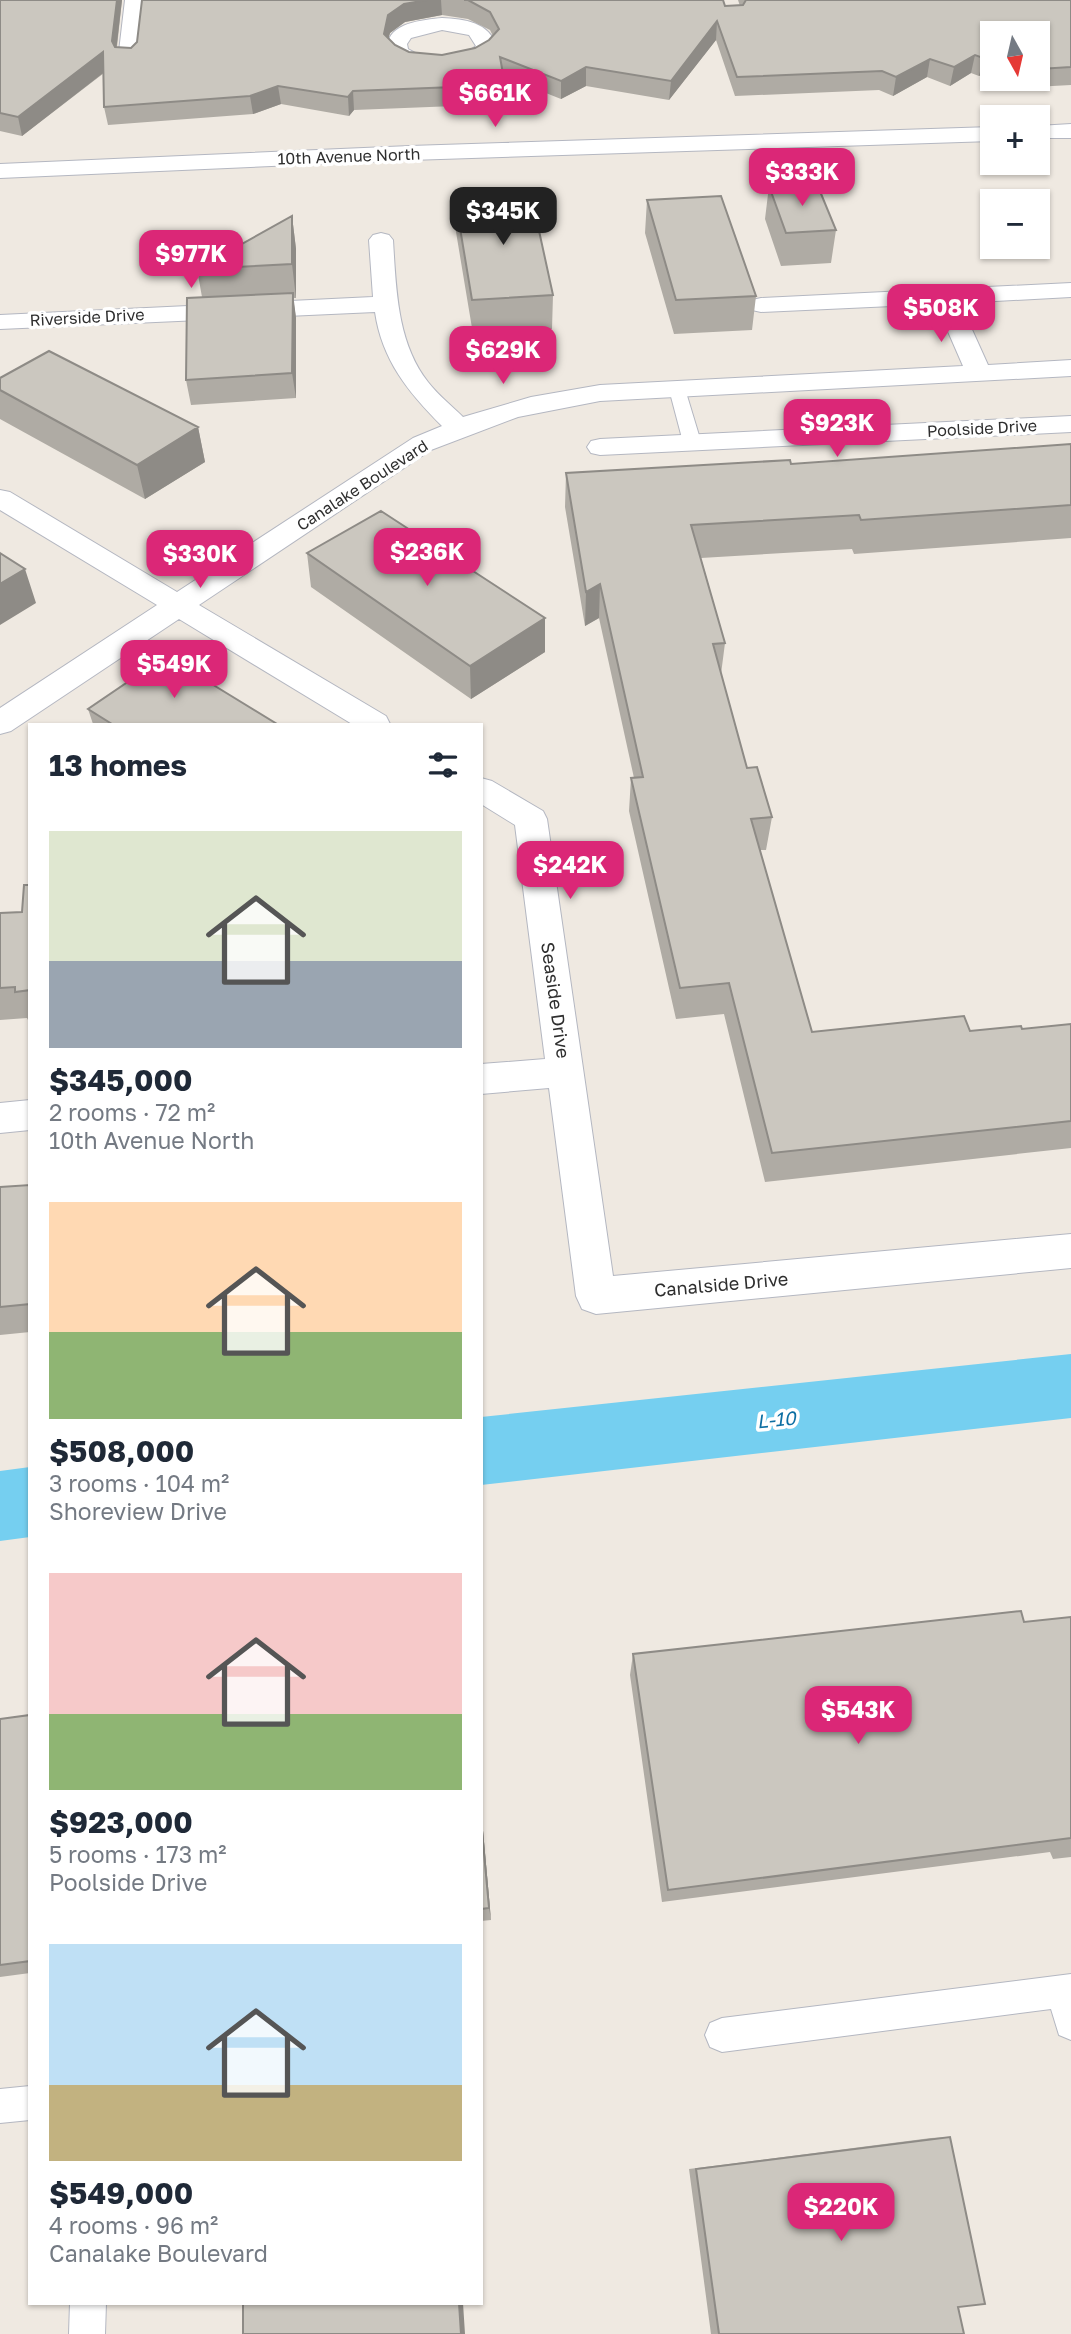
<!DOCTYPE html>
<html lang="en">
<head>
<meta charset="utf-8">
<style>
  :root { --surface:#fff; --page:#f2f2f3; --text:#1f2937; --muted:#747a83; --accent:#db2777 }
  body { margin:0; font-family:"Golos Text",sans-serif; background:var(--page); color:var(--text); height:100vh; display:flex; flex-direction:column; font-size:26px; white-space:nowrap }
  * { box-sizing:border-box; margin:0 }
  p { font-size:23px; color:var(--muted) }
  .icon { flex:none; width:38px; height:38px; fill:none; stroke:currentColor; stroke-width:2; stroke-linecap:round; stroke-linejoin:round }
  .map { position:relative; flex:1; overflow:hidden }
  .panel { position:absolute; left:28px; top:723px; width:455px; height:1582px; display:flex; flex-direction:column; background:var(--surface); border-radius:0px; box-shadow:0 2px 5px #0004 }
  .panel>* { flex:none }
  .needle { width:46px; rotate:172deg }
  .controls { position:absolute; left:980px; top:21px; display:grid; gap:14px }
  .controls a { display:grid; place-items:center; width:70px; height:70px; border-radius:0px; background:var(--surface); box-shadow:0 2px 5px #0004; font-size:35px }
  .price { position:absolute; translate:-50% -60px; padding:0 16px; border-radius:14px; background:var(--accent); color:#fff; font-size:23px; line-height:46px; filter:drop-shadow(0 2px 4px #0008) }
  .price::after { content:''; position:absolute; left:50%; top:42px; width:21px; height:16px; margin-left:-10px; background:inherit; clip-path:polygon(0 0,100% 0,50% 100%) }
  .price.active { background:#222; color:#fff }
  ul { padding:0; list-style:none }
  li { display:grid; align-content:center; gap:14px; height:371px; padding:0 21px }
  li span { display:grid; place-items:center; height:217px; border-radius:0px; color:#555 }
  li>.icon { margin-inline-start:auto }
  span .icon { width:126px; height:126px; fill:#fffc; stroke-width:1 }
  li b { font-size:30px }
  h2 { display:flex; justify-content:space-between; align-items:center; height:84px; padding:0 21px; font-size:30px }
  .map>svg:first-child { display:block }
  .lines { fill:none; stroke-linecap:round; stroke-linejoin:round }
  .canal { fill:#75cff0; fill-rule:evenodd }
  .service-casing { stroke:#b4b7c1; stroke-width:2 }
  .minor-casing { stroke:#b4b7c1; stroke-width:2 }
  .tertiary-casing { stroke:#b4b7c1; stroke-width:2 }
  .service { fill:#fff; fill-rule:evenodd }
  .minor { fill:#fff; fill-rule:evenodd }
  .tertiary { fill:#fff; fill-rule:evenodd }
  .wall { fill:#afaba4; fill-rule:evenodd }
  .shaded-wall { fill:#8e8b86 }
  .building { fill:#cbc7bf; stroke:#8e8b86; stroke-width:2 }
  .labels { text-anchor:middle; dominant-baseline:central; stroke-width:7; stroke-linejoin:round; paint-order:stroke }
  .far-street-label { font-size:16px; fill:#2e2e2e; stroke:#fff }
  .street-label { font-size:18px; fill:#2e2e2e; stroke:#fff }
  .water-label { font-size:19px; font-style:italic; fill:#0d6fa3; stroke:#fff }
</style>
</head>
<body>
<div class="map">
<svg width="1071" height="2334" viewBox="0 0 1071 2334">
  <rect width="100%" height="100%" fill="#efe9e1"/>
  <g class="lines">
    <path class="canal" d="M1071 1354V1418L481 1485V1417Z
      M30 1467V1537L0 1541V1471Z"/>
    <g class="service-casing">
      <path id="service" d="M677 384 685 389 701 442 698 446H686L683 442 669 389Z
        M1071 1974V2040L1059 2035 1051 2009 722 2052 710 2047 705 2035 710 2023 722 2018Z
        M30 2086V2120L0 2123V2089Z
        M70 2303H106L105 2334H69Z"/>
    </g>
    <g class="minor-casing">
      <path id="minor" d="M125 0H145L138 60 135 64H121L118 60Z
        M442 18C465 19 489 22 497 47 477 75 409 82 388 52 383 23 422 20 442 18ZM442 30 469 35 476 46C458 63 429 62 408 49L407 44 411 38Z
        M381 233 389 235 393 240C396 288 397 343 428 382 438 395 452 406 463 417L531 397 600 385 963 366 936 304 761 312 752 310 749 305 752 300 761 298 1071 283V297L960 303 988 365 1071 360V376L600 401 518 417 431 450 199 605 386 716 390 724H352L179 619 11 731 0 734V708L157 605 0 510V490L10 492 177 592 413 438 442 426C408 392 382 360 375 312L0 329V315L373 297 369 240 373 235Z
        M1071 416V432L600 455 591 453 587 447 591 441 600 439Z
        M481 778 492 781 543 811 547 819 613 1276 1071 1234V1268L596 1314 582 1309 576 1296 549 1088 481 1094V1064L545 1059 515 825 481 804Z
        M30 1100V1130L0 1133V1103Z"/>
    </g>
    <g class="tertiary-casing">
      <path id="tertiary" d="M1071 124V138H1038V126Z
        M992 127V141L410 160 0 178V164L410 146Z"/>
    </g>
    <use href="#service" class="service"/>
    <use href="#minor" class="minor"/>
    <use href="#tertiary" class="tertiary"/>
  </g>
  <path class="wall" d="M0 0H122L117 47 131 48 137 42 142 0H723L725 6H740L738 0H1071V85L1034 87 1029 79H1038V33H992V68L979 76 971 73 950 86 927 77 893 96 879 90 735 96 716 40 669 100 586 86 561 99 503 76 505 85V104L354 110 349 116 281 104 253 114 108 125 104 107V73L22 136 0 131ZM442 15 468 19 490 30 493 36 489 40 475 48 442 55 409 52 395 45 388 38 390 33 405 22Z
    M769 186 836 230 831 263 781 266 765 219Z
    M455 198 553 295 552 329 473 334 456 232Z
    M647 200 756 296 752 330 674 334 645 233Z
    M292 216 296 249V298H293L296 318V398L191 405 186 380 202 297 197 269Z
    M0 378 198 427 205 462 145 499 0 419Z
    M1071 444V538L854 554 852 549 701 558 725 643 721 674 747 768 772 817 766 850H760L812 1032 970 1031 1022 1029 1071 1024V1148L765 1182 724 1014 676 1019 629 811 631 778H634L599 618 585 626 565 507 566 473 791 464Z
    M307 553 545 618V652L471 699 311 587Z
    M88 709 277 724H93Z
    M30 885V1022H29L27 1018 0 1020V913L22 912Z
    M30 1185V1332L0 1335V1187Z
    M1071 1617V1857L1053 1859 1050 1852 662 1902 630 1675 633 1654 1024 1622Z
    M30 1715V1973L0 1977V1719Z
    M481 1808 491 1920 481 1921Z
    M950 2137 958 2307 964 2334H711L689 2169 931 2138Z"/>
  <path class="shaded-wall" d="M117 0H122L115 60 112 41Z
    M427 0H441L442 15 405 22 390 33 385 52 384 34 388 15 404 4Z
    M717 21 716 40 669 100 671 81Z
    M103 52 107 70 22 136 18 117Z
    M992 52V68L979 76 983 58Z
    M975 55 971 73 950 86 954 67Z
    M930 59 927 77 893 96 896 77Z
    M586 67V86L561 99V81Z
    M278 86 281 104 253 114 250 96Z
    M353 91 354 110 349 116 348 97Z
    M292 216 296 249V298L292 264Z
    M293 293 296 318V398L292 373Z
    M198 427 205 462 145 499 137 465Z
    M25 569 36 603 0 625V584Z
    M600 584 599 618 585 626 586 592Z
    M545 618V652L471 699 470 666Z
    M481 1808 491 1920 489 1908 481 1820Z
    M459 2303H463L465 2334H461Z"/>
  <path class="building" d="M0 0H117L112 41 115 47 131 48 137 42 142 0H427L404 4 388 15 384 34 395 45 409 52 442 55 475 48 489 40 499 29 490 12 468 0H464H723L725 6 743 5 746 0H1071V67L1039 69 1038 67V33H992V52L983 58 975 55 954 67 930 59 896 77 882 71 737 77 717 21 671 81 586 67 561 81 500 57 505 85 353 91 348 97 278 86 250 96 104 107 103 52 18 117 0 113Z
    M817 184 836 230 786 233 769 186Z
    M531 194 553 295 472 300 455 198Z
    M721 196 756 296 676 300 647 200Z
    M292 216V264L197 269Z
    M293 293 292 373 186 380 187 298Z
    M49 351 198 427 137 465 0 390V378Z
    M1071 444V505L861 520 859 515 691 525 725 643 713 644 747 768 757 767 772 817 751 819 812 1032 964 1016 970 1031 1021 1026 1022 1029 1071 1024V1121L772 1153 729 983 680 988 631 778 643 777 600 584 586 592 566 473 790 460 791 464Z
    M381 511 545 618 470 666 307 553Z
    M0 553 25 569 0 584Z
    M166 656 277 724H112L88 709Z
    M24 885H30V990L15 992V987L0 988V913L22 912Z
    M30 1185V1304L0 1307V1187Z
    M1021 1611 1024 1622 1071 1617V1838L668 1890 633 1654Z
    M30 1715V1961L0 1965V1719Z
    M481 1820 489 1908 481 1909Z
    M950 2137 985 2304 958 2307 964 2334H719L696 2169Z
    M243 2303H459L461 2334H243Z"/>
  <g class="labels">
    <g class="far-street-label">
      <text transform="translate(349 156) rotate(-2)">10th Avenue North</text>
      <text transform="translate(87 317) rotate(-3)">Riverside Drive</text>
      <text transform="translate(982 428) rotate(-3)">Poolside Drive</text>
      <text transform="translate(362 485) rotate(-33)">Canalake Boulevard</text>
    </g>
    <g class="street-label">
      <text transform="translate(556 1000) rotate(82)">Seaside Drive</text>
      <text transform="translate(721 1284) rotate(-5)">Canalside Drive</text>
    </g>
    <g class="water-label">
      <text transform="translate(776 1419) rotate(-6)">L-10</text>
    </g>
  </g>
</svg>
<div class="controls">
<a><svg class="needle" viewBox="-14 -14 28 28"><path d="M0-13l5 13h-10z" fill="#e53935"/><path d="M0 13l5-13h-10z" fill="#747a83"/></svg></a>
<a>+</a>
<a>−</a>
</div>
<b class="price" style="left:495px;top:129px">$661K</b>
<b class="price" style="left:802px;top:208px">$333K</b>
<b class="price active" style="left:503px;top:247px">$345K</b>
<b class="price" style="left:191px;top:290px">$977K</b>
<b class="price" style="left:941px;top:344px">$508K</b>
<b class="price" style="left:503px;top:386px">$629K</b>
<b class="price" style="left:837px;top:459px">$923K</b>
<b class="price" style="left:427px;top:588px">$236K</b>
<b class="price" style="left:200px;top:590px">$330K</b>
<b class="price" style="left:174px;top:700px">$549K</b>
<b class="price" style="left:570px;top:901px">$242K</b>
<b class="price" style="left:858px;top:1746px">$543K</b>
<b class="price" style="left:841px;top:2243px">$220K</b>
<section class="panel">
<h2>13 homes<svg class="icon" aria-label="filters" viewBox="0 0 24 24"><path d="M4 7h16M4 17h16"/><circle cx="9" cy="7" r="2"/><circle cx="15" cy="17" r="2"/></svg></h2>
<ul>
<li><span style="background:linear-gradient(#dfe7d0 60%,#9aa5b1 0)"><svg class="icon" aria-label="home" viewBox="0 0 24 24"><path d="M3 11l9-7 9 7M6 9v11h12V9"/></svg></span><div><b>$345,000</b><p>2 rooms · 72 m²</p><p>10th Avenue North</p></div></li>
<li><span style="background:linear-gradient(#ffd9b3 60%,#8fb573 0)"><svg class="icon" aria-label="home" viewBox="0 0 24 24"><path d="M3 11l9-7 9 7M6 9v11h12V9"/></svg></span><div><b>$508,000</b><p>3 rooms · 104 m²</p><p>Shoreview Drive</p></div></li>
<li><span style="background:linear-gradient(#f6c9c9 65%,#8fb573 0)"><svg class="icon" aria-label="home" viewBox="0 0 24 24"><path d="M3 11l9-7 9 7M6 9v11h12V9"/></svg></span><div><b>$923,000</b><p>5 rooms · 173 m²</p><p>Poolside Drive</p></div></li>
<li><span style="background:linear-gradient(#bfe0f5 65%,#c2b280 0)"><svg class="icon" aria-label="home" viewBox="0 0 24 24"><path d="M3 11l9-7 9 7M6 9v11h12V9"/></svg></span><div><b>$549,000</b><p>4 rooms · 96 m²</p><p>Canalake Boulevard</p></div></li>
</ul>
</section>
</div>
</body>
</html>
